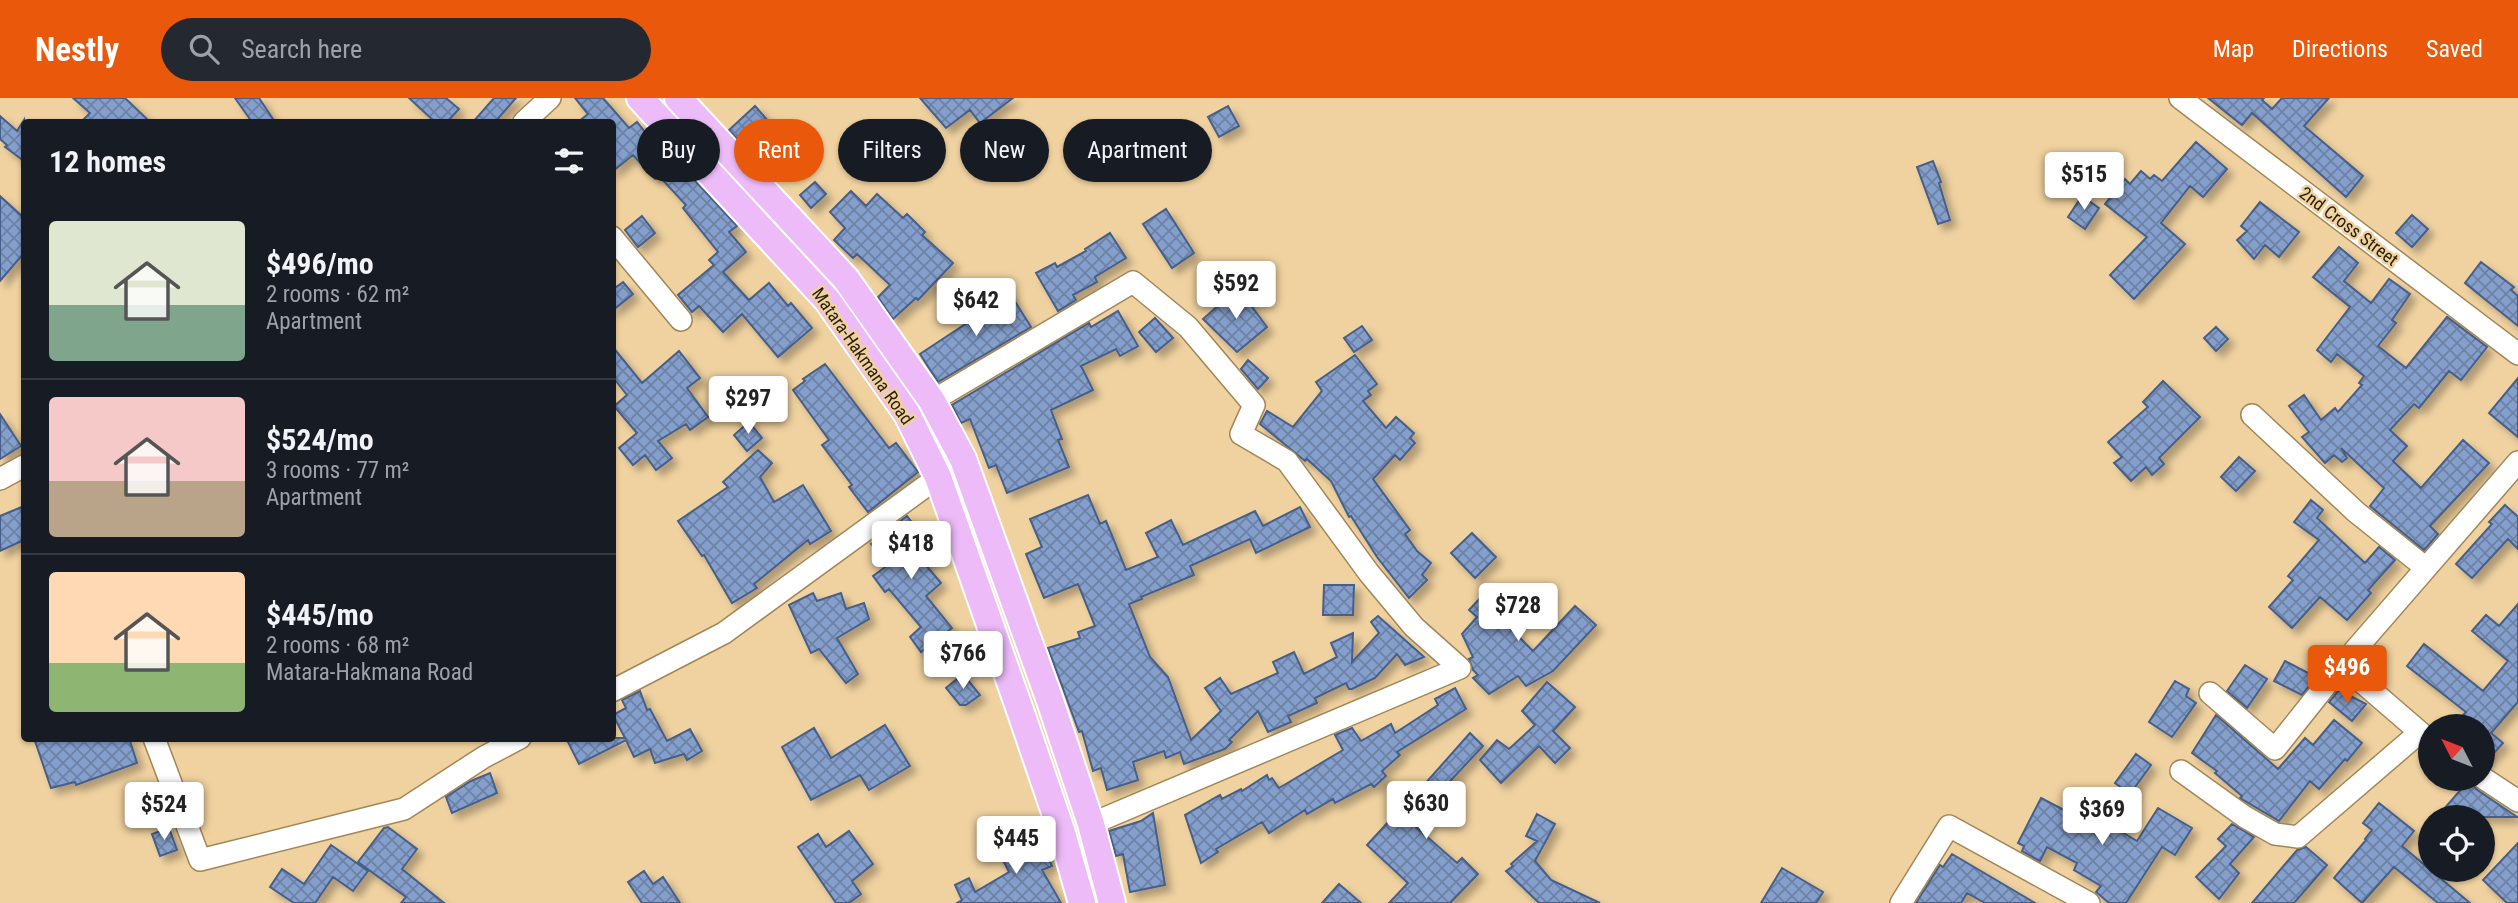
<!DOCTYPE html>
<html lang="en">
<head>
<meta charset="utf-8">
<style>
  :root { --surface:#171b24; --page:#242831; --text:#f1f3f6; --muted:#9ea1a6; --line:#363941; --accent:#ea580c }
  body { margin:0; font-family:"Roboto Condensed",sans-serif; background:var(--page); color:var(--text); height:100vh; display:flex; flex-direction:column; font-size:26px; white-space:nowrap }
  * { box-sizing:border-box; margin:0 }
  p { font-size:23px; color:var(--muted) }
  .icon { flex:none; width:38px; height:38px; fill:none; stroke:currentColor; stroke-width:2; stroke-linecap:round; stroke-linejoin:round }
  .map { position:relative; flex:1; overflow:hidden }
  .side { position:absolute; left:21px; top:21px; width:595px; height:623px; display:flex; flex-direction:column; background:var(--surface); border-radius:7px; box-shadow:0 2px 5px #0004 }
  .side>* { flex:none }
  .top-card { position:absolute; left:637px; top:21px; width:665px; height:63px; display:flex; gap:14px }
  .needle { width:46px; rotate:312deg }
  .tools { position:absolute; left:2418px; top:616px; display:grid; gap:14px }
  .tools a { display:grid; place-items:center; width:77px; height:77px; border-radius:50%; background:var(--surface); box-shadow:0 2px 5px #0004; font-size:35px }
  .price { position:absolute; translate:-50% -60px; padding:0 16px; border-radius:7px; background:#fff; color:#222; font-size:23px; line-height:46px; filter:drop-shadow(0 2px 4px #0008) }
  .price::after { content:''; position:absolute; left:50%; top:42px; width:21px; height:16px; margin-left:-10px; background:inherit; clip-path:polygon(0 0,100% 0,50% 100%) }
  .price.selected { background:var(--accent); color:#fff }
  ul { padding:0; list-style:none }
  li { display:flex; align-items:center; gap:21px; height:175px; padding:0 28px }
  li+li { border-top:2px solid var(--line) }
  li span { display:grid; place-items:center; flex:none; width:196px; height:140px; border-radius:7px; color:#555 }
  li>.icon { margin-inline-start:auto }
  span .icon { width:84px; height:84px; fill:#fffc; stroke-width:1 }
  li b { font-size:30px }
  h2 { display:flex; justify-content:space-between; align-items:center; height:84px; padding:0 28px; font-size:30px }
  .chip { padding:0 24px; border-radius:32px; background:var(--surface); box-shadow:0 2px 5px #0004; font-size:24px; line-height:63px }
  .chip.selected { background:var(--accent); color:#fff }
  header { display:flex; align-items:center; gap:42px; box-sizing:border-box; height:98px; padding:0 35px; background:var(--accent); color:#fff }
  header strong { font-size:33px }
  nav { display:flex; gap:38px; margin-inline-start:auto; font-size:24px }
  .search { width:490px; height:63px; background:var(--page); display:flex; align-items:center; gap:18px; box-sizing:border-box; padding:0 24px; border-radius:38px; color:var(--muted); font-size:26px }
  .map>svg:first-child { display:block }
  .building { fill:url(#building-cross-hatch); stroke:#465f88; stroke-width:2; filter:url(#shadow) }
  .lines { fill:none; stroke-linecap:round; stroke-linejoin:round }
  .minor-casing { stroke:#a28656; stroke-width:24 }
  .major-casing { stroke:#fff; stroke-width:30 }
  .minor { stroke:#fff; stroke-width:21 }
  .major { stroke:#eebbf9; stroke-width:26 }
  .labels { text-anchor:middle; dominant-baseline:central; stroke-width:5; stroke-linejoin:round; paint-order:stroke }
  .street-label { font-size:18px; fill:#291e0a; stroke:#f0d2a0 }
</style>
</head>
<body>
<header>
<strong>Nestly</strong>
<div class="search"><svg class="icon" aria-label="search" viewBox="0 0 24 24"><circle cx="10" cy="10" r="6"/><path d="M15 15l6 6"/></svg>Search here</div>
<nav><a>Map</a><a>Directions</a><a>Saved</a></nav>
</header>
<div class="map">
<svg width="2518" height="805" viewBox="0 0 2518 805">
  <defs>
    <pattern id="building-cross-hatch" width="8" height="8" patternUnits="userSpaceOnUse" patternTransform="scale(1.75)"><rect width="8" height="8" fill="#849fcc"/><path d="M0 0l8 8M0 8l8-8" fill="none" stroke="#6c81a4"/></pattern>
    <filter id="shadow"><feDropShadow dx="6" dy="6" stdDeviation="3.5" flood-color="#0004"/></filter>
  </defs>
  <rect width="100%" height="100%" fill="#f0d2a0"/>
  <path class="building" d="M73 0H125L150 24H81L90 15Z
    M235 0H259L275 24H252Z
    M409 0H446L459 11 447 24H435Z
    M494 0H516L495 24H473Z
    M575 0H603L629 30 637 24 660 53 664 49 737 128 729 134 746 154 723 174 749 202 769 185 788 208 791 205 812 230 778 259 742 216 723 234 699 208 692 214 678 197 714 167 709 162 718 154 683 110 686 107 659 78 655 81 633 57 612 74V24H578L588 16Z
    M920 0H1013L980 25 970 12 946 30Z
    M2208 0H2264L2262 2 2272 11 2282 0H2329L2304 28 2363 78 2346 99 2252 15 2242 27Z
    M755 8 769 24 759 33 778 54 762 68 729 32Z
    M1228 8 1239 28 1219 39 1208 19Z
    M0 18 17 33 24 22V63L5 49 7 47 0 41Z
    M2196 44 2227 71 2203 99 2190 88 2161 125 2185 146 2134 201 2110 177 2147 139 2105 106 2125 81 2130 86 2141 73 2150 81 2154 77 2162 83Z
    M1933 63 1941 84 1939 85 1950 122 1938 126 1917 69Z
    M815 84 826 96 811 110 800 97Z
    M851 93 866 108 877 96 903 120 907 116 925 134 922 137 953 165 918 202 916 200 893 221 878 199 890 187 857 156 853 160 834 142 845 130 830 114Z
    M0 98 24 120V155L0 183Z
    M2082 98 2099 110 2085 131 2068 119Z
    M2260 104 2299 134 2279 159 2265 147 2254 161 2237 142 2247 133 2241 128Z
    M1166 111 1194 155 1172 170 1143 126Z
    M2412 117 2428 131 2412 149 2396 135Z
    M642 118 655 135 638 149 625 132Z
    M1110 135 1126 160 1095 179 1097 184 1073 197 1076 202 1058 213 1036 175 1055 165 1057 169 1086 153 1085 151Z
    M2339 149 2358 165 2344 183 2371 205 2389 181 2410 196 2392 222 2396 225 2378 248 2406 270 2447 219 2487 249 2461 282 2449 273 2419 310 2414 306 2390 332 2407 348 2393 363 2421 390 2463 342 2489 365 2430 428 2438 436 2424 452 2370 408 2384 390 2341 350 2347 360 2342 364 2334 357 2325 365 2302 339 2309 334 2289 308 2304 297 2321 322 2335 310 2338 314 2362 287 2359 285 2364 278 2337 256 2331 264 2317 252 2350 209 2313 179Z
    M2481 164 2514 189 2511 192 2518 198V228L2465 185Z
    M623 184 633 196 612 213V192Z
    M1238 190 1267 229 1237 254 1203 221Z
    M1009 194 1031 229 938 284 920 256 988 211 987 208Z
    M1118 213 1138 248 1120 258 1116 251 1081 268 1093 292 1051 312 1062 341 1058 342 1069 369 1007 395 996 367 989 370 970 321 961 325 952 307 1089 225 1091 229Z
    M1155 220 1173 240 1156 254 1139 234Z
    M1362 228 1372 242 1354 254 1344 240Z
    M2216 229 2228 241 2216 253 2204 240Z
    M612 248 642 285 679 253 700 280 687 290 708 319 690 332 686 326 658 343 672 360 656 372 645 357 633 367 619 350 637 335 614 308 627 297 612 278Z
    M1355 257 1377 286 1368 293 1371 297 1363 303 1386 330 1396 319 1414 335 1410 340 1415 345 1400 362 1395 357 1373 381 1410 432 1405 436 1417 453 1431 465 1422 477 1427 482 1409 500 1377 459 1351 418 1349 419 1331 383 1307 361 1305 363 1260 326 1267 313 1293 329 1322 293 1316 284Z
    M1248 262 1268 280 1258 291 1241 271Z
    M825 266 889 350 896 345 918 374 868 414 849 389 852 387 822 347 829 342 793 292 805 283 803 281Z
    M2518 280V339L2489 315Z
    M2163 283 2200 319 2159 360 2164 366 2152 377 2146 369 2131 383 2114 365 2122 359 2108 344 2148 309 2143 304Z
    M0 316 21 348 0 361Z
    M749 324 762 340 747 353 734 337Z
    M758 352 772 365 760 379 774 404 803 387 831 433 810 446 808 442 754 486 757 490 732 505 704 457 702 458 678 423 728 389 723 384Z
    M2239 359 2255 373 2236 393 2221 379Z
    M1088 397 1100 426 1106 423 1126 472 1158 459 1146 435 1171 422 1183 447 1255 413 1263 428 1300 409 1310 429 1256 455 1250 441 1190 468 1194 477 1141 499 1142 501 1129 506 1150 559 1168 579 1191 642 1221 613 1205 590 1220 580 1231 596 1278 575 1273 564 1294 554 1304 576 1337 559 1331 545 1353 535 1352 564 1379 535 1371 524 1378 518 1424 559 1405 567 1397 556 1375 580 1352 591H1349L1346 585 1315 600 1317 605 1288 618 1291 624 1268 634 1258 613 1229 642 1232 644 1225 651 1184 666 1180 654 1166 660 1164 653 1133 664 1138 682 1107 692 1101 670 1093 673 1082 633 1079 634 1048 550 1080 540 1078 534 1095 528 1078 486 1044 500 1026 456 1042 449 1030 421Z
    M2311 402 2323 412 2317 420 2365 465 2379 449 2395 462 2368 492 2371 495 2347 522 2320 499 2292 530 2269 509 2293 482 2288 478 2319 442 2294 424Z
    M2505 407 2518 419V451L2508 441 2472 480 2456 466 2492 426 2489 424Z
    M24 408V442L0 453V418Z
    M907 418 917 431 911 436 929 460 924 465 941 485 926 498 952 530 921 554 910 539 921 529 889 491 885 494 873 478 888 467 871 446Z
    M1472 435 1496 459 1475 480 1451 455Z
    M1324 487H1354L1353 517H1323Z
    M1527 490 1538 504 1508 528 1533 553 1575 508 1596 527 1553 573 1526 588 1518 578 1489 596 1473 580 1478 577 1473 572 1469 561 1473 559 1462 536 1477 519 1469 512 1485 495 1502 511Z
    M813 495 817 503 841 495 846 511 864 505 869 521 837 540 858 576 846 585 819 551 811 555 789 507Z
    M2518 506V604L2491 635 2503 645 2483 667V628H2453L2466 614 2407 568 2424 546 2483 593 2508 563 2472 533 2486 517 2499 528Z
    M2285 563 2316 579 2302 597 2274 583Z
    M2245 567 2267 581 2247 610 2227 593Z
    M963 576 980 597 966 607H960L946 590Z
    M2175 583 2189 591 2186 598 2196 605 2172 639 2149 624Z
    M1547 584 1575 609 1553 633 1570 650 1555 665 1539 648 1501 685 1480 662 1497 642 1509 651 1535 627 1522 613Z
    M1455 590 1466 611 1397 654 1400 657 1382 673 1386 678 1374 689 1371 686 1335 705 1333 701 1307 716 1305 712 1269 735 1262 724 1216 751 1218 754 1201 765 1185 717 1220 697 1222 701 1241 691 1242 693 1267 677 1269 682 1272 680 1279 690 1343 652 1335 637 1352 630 1361 643 1391 626 1395 635 1438 607 1435 601Z
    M2339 592 2366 606 2352 623 2329 604Z
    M640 593 647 612 650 611 667 643 690 631 702 653 687 662 684 656 655 665 650 651 634 659 626 642 579 666 566 640H625L613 617 626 610 622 602Z
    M2216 617 2278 671 2305 640 2313 647 2334 622 2362 645 2347 663 2345 661 2319 691 2310 683 2279 723 2240 700 2242 698 2215 675 2217 673 2192 655Z
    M885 627 910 668 869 692 860 677 811 702 782 649 814 630 831 660Z
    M1470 635 1483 648 1439 695 1443 699 1416 729 1457 765 1462 760 1478 776 1450 805H1389L1408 785 1367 747 1390 722 1392 723Z
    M34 640H129L137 665 76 687 75 684 51 690Z
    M2136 656 2151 667 2130 696 2115 685Z
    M490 675 497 695 452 715 446 699 471 683Z
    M2470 681 2476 691 2517 719H2437Z
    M2041 700 2098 730 2103 723 2137 743 2158 710 2192 730 2175 757 2162 749 2126 805H2109L2096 794 2101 788 2074 772 2077 765 2047 749 2040 763 2022 753 2024 748 2018 745Z
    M2379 705 2414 733 2402 748 2470 805H2438L2394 769 2362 805 2334 780 2366 742 2365 741 2372 732 2363 725Z
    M1153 715 1165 787 1130 794 1123 756 1116 758 1109 733 1141 723Z
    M1537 716 1555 726 1535 763 1551 782 1600 805H1539L1506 773 1513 768 1511 766 1537 743 1526 738Z
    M2232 726 2254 739 2230 766 2239 775 2219 801 2196 779 2226 748 2218 741Z
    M388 729 417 751 402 771 444 805H401L406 799 358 764 384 730Z
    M169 730 177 752 160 758 152 736Z
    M1036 732 1052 768 1042 772 1061 805H957L962 802 955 787 969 780 975 794 1009 774 997 750Z
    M849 733 873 766 852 783 861 796 849 805H836L798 749 818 736 826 749Z
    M2518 745V805H2507L2483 782Z
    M331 747 368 773 353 793 333 779 315 805H294L270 789 282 771 304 786Z
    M2306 749 2327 767 2294 805H2252L2297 752Z
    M1952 756 2035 805H1985L1967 795 1961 805H1916L1940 767 1943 769Z
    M1782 770 1823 794 1816 805H1761Z
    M644 773 653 786 663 779 680 805H642L628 784Z
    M1339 786 1361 805H1322Z"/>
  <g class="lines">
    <g class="minor-casing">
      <path id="minor" d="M2180 0 2518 256
        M524 24 550 0
        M612 139 681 222
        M932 303 1133 184 1188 229 1254 307 1241 336 1287 363 1369 475 1414 529 1460 570 1091 726
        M2252 317 2356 414 2426 470
        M0 381 24 368
        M2342 567 2429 642
        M612 593 724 535 963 361
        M2210 595 2275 651 2342 567 2518 364
        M154 640 200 762 404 711 484 659 520 640
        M2181 673 2245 719 2275 736 2298 739 2419 635
        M2483 680 2518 703
        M1901 805 1949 728 2089 805"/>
    </g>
    <g class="major-casing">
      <path id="major" d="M640 0 827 202 907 316 938 379 1020 612 1062 735 1082 805
        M678 0 846 181 932 303 963 361 1049 600 1091 726 1112 805"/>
    </g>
    <use href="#minor" class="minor"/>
    <use href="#major" class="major"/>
  </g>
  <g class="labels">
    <g class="street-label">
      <text transform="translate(2349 128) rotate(37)">2nd Cross Street</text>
      <text transform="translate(863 258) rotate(55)">Matara-Hakmana Road</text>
    </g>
  </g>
</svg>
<div class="tools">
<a><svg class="needle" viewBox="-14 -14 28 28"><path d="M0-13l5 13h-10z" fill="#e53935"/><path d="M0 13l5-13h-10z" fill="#9ea1a6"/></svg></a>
<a><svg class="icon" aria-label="locate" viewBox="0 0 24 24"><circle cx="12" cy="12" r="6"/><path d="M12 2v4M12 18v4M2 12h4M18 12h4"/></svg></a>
</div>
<b class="price" style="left:2084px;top:114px">$515</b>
<b class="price" style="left:1236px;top:223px">$592</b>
<b class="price" style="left:976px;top:240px">$642</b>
<b class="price" style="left:748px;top:338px">$297</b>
<b class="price" style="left:911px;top:483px">$418</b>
<b class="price" style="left:1518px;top:545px">$728</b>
<b class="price" style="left:963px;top:593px">$766</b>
<b class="price selected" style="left:2347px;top:607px">$496</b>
<b class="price" style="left:1426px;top:743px">$630</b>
<b class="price" style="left:164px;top:744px">$524</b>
<b class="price" style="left:2102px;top:749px">$369</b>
<b class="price" style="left:1016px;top:778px">$445</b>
<div class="top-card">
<a class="chip">Buy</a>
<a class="chip selected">Rent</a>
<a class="chip">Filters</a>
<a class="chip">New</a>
<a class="chip">Apartment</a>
</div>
<section class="side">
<h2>12 homes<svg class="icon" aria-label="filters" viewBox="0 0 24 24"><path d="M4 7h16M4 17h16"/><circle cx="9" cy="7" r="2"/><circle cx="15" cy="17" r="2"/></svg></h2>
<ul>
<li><span style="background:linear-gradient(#dfe7d0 60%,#7fa58c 0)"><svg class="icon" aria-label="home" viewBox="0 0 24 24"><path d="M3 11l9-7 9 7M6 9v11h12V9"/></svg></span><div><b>$496/mo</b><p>2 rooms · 62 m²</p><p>Apartment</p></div></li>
<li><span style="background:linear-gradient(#f6c9c9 60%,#b9a48a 0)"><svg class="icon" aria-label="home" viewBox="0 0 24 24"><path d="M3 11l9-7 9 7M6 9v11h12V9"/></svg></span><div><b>$524/mo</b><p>3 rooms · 77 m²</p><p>Apartment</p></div></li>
<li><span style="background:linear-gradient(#ffd9b3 65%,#8fb573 0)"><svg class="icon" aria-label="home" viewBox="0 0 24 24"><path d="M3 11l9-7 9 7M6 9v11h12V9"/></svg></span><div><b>$445/mo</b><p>2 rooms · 68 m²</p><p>Matara-Hakmana Road</p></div></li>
</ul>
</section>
</div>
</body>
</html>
